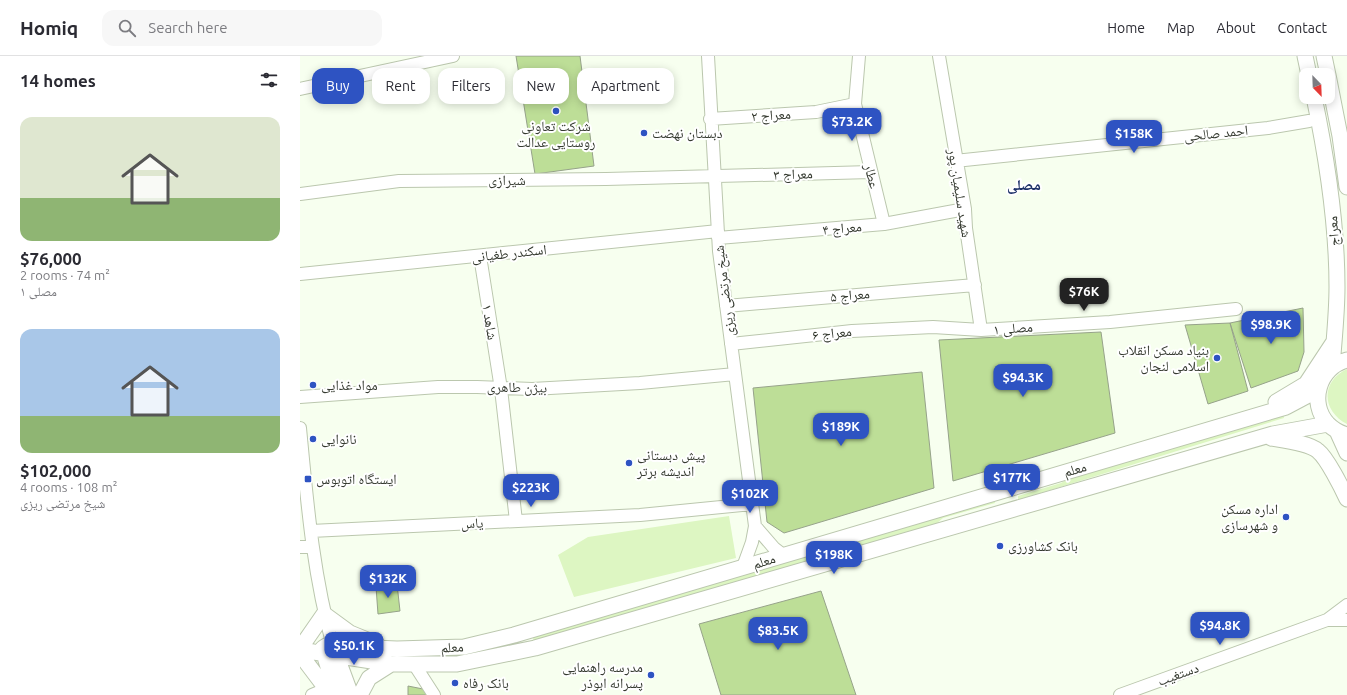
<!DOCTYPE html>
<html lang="en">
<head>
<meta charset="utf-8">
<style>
  :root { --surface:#fff; --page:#f7f7f7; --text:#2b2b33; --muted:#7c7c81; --line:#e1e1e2; --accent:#2e53c2 }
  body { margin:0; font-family:Ubuntu,"Noto Naskh Arabic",sans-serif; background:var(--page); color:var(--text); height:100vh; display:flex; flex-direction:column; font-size:15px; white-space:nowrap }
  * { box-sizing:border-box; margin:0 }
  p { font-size:13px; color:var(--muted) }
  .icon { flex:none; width:22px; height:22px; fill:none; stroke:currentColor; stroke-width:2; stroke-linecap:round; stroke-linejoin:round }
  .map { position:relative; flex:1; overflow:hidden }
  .side { display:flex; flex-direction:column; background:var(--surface); width:300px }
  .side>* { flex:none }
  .top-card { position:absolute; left:12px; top:12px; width:380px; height:36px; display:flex; gap:8px }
  .needle { width:26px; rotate:157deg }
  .tools { position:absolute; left:999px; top:12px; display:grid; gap:8px }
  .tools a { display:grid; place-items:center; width:36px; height:36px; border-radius:8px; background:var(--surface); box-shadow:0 2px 10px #0003; font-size:20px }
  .price { position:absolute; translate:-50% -34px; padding:0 9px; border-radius:8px; background:var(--accent); color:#fff; font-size:13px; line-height:26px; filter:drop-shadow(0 1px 2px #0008) }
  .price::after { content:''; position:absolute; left:50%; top:24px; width:12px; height:9px; margin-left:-6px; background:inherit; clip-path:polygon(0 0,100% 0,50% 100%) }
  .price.on { background:#222; color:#fff }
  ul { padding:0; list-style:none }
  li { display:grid; align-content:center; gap:8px; height:212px; padding:0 20px }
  li span { display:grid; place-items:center; height:124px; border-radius:12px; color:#555 }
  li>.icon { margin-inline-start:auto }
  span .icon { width:72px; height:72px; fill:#fffc; stroke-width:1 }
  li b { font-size:17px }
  h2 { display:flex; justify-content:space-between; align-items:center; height:48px; padding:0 20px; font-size:17px }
  .pill { padding:0 14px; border-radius:12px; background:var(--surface); box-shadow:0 2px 10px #0003; font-size:14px; line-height:36px }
  .pill.on { background:var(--accent); color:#fff }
  header { display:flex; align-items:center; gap:24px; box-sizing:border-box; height:56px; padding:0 20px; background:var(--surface); border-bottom:1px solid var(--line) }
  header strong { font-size:19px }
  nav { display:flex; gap:22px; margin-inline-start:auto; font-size:14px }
  .search { width:280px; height:36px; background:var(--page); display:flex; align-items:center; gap:10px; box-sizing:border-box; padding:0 14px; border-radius:12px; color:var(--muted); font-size:15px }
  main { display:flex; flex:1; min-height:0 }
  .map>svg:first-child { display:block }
  .green { fill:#ddf6c2 }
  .building { fill:#bdde97; stroke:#96a28a }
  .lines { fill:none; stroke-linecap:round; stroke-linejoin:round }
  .minor-casing { stroke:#bbc7ae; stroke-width:14 }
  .major-casing { stroke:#bbc7ae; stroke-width:17 }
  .minor { stroke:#fff; stroke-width:12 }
  .major { stroke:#fff; stroke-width:15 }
  .poi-dot { fill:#2e53c2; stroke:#fff; stroke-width:1.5 }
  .labels { text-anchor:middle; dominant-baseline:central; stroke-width:4; stroke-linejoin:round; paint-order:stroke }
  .street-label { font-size:14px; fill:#353a30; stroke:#fff }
  .poi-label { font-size:14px; fill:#353a30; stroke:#fff; text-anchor:start }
  .neighbourhood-label { font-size:15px; font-weight:bold; fill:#1c3067; stroke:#fff }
</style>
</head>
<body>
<header>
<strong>Homiq</strong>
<div class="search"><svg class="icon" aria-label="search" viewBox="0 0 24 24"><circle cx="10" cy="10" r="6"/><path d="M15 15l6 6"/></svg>Search here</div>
<nav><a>Home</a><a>Map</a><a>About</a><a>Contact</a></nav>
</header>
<main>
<section class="side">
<h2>14 homes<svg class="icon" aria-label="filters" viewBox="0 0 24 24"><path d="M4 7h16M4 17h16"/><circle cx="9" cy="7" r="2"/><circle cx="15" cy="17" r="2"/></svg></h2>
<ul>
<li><span style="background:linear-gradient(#dfe7d0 65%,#8fb573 0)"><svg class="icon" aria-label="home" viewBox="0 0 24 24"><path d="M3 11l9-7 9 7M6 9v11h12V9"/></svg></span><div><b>$76,000</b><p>2 rooms · 74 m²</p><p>مصلی ۱</p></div></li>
<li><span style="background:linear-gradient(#a9c7e8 70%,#8fb573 0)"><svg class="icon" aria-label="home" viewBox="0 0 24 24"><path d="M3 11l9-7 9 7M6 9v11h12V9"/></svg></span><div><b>$102,000</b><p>4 rooms · 108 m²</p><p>شیخ مرتضی ریزی</p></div></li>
</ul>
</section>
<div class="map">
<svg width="1047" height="639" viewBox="0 0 1047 639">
  <rect width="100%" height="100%" fill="#f7ffef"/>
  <path class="green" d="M1047 313V368C1022 355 1020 326 1047 313Z
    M983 354 984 362 718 444V440L761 427 777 418Z
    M694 443 695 447 643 462 636 468 234 587 233 581Z
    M429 460 436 502 274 541 258 499 288 481Z"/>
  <path class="building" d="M216 0H280L294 110 235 118Z
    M1003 252 1004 296 998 315 951 332 930 267Z
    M930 267 948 335 908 348 885 269Z
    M801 276 815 377 653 425 639 284Z
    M622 316 634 432 484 477 467 466 453 332Z
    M97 528 100 555 78 558 76 531Z
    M521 535 556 639H421L399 568Z
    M108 630 123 633 127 639H108Z"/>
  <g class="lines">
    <g class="minor-casing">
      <path id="minor" d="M408 0 419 195 455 470
        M559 0 555 48 584 168
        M639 0 665 153 666 172 681 274
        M0 33 153 0
        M410 63 516 56 555 48
        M655 105 968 72 1009 65
        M0 138 99 125 306 123 571 116
        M418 182 584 168 665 153
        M180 200 201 333 216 465
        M0 218 418 175
        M426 250 675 229
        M431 288 552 275 633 271 681 274 810 266 936 253
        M0 341 138 331H177L232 333 340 327 435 318
        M0 372C7 445 13 519 33 590
        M11 475 340 459 452 448
        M0 491H13
        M443 511 452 486 455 470 474 492 483 499
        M1027 564H1047
        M114 608 134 639
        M12 639 26 633
        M820 639 1027 564 1047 549"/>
    </g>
    <g class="major-casing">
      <path id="major" d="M1005 0 1009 19
        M1024 0 1028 19
        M1028 19 1040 80 1047 131
        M1014 41C1027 103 1037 168 1037 231 1037 258 1034 284 1032 311
        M1047 304C1019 311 1008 347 1028 368 1034 374 1040 377 1047 379
        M976 346 1006 328 1033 287
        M1037 375 1047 397
        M971 382C983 384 1009 387 1018 395 1027 402 1042 432 1047 443
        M0 590 6 584 24 558 50 577 77 588
        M34 593 51 639
        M0 594 91 608H157L235 592 973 378 1028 368
        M0 598 31 639
        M37 639 24 598 23 592 26 590 97 593 164 591 214 579 986 351 1018 334
        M60 639 69 622 91 608"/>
    </g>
    <use href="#minor" class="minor"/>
    <use href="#major" class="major"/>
  </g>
  <g class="poi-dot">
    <circle cx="256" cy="55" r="4"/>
    <circle cx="344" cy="77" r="4"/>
    <circle cx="917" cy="302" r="4"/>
    <circle cx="13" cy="329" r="4"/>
    <circle cx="13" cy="383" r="4"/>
    <circle cx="329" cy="407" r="4"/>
    <rect x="4" y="419" width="8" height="8" rx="2"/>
    <circle cx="986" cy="461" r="4"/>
    <circle cx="700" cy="490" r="4"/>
    <circle cx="351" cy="619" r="4"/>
    <circle cx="155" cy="627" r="4"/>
  </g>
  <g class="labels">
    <g class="street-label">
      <text transform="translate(471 59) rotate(-4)">معراج ۲</text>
      <text transform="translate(916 77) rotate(-6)">احمد صالحی</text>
      <text transform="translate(493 118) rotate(-2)">معراج ۳</text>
      <text transform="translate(572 120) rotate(76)">عطار</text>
      <text x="207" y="124">شیرازی</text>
      <text transform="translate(660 137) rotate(81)">شهید سلیمیان پور</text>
      <text transform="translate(542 172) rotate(-5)">معراج ۴</text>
      <text transform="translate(1033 175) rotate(-94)">معراج</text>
      <text transform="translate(209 197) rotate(-6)">اسکندر طغیانی</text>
      <text transform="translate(424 235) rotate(-97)">شیخ مرتضی ریزی</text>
      <text transform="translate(550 239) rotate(-5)">معراج ۵</text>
      <text transform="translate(190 266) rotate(81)">شاهد ۱</text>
      <text transform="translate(713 272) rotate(-4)">مصلی ۱</text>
      <text transform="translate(532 277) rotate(-6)">معراج ۶</text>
      <text transform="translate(217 331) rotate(1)">بیژن طاهری</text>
      <text transform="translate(775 413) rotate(-16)">معلم</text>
      <text transform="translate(172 467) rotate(-3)">یاس</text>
      <text transform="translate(464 505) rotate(-17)">معلم</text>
      <text transform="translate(152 591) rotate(-4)">معلم</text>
      <text transform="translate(878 618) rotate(-20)">دستغیب</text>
    </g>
    <g class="poi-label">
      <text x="256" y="70" text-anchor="middle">شرکت تعاونی<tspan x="256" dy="16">روستایی عدالت</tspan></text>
      <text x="352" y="77">دبستان نهضت</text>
      <text x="909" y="294" text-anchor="end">بنیاد مسکن انقلاب<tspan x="909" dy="16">اسلامی لنجان</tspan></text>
      <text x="21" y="329">مواد غذایی</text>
      <text x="21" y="383">نانوایی</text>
      <text x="337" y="399">پیش دبستانی<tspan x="337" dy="16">اندیشه برتر</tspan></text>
      <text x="16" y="423">ایستگاه اتوبوس</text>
      <text x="978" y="453" text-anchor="end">اداره مسکن<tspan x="978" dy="16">و شهرسازی</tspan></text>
      <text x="708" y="490">بانک کشاورزی</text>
      <text x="343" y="611" text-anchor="end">مدرسه راهنمایی<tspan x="343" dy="16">پسرانه ابوذر</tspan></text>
      <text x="163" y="627">بانک رفاه</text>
    </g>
    <g class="neighbourhood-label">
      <text x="724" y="128">مصلی</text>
    </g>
  </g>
</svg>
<div class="tools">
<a><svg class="needle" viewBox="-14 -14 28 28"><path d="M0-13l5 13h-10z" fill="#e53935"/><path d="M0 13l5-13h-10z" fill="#7c7c81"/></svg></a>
</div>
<b class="price" style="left:552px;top:86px">$73.2K</b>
<b class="price" style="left:834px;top:98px">$158K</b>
<b class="price on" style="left:784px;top:256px">$76K</b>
<b class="price" style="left:971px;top:289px">$98.9K</b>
<b class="price" style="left:723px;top:342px">$94.3K</b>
<b class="price" style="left:541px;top:391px">$189K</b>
<b class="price" style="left:712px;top:442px">$177K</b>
<b class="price" style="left:231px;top:452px">$223K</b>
<b class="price" style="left:450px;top:458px">$102K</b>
<b class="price" style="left:534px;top:519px">$198K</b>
<b class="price" style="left:88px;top:543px">$132K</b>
<b class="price" style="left:920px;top:590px">$94.8K</b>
<b class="price" style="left:478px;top:595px">$83.5K</b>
<b class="price" style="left:54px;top:610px">$50.1K</b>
<div class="top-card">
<a class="pill on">Buy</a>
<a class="pill">Rent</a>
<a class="pill">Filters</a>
<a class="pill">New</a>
<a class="pill">Apartment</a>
</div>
</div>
</main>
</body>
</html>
